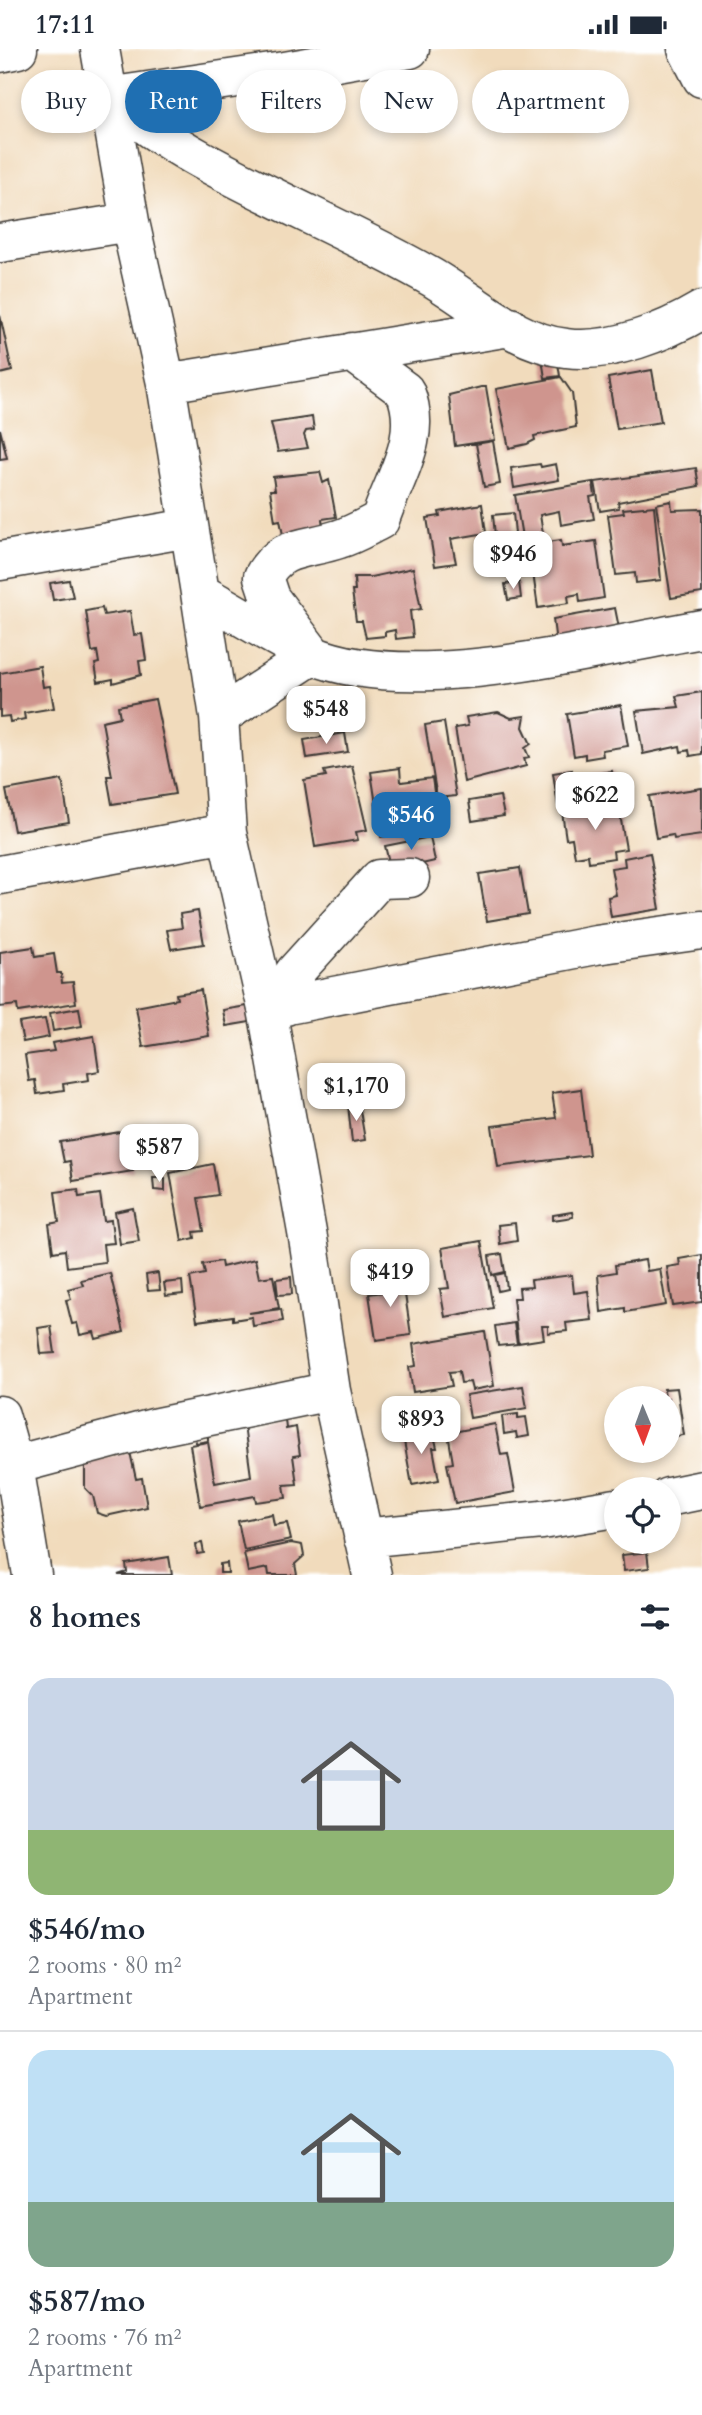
<!DOCTYPE html>
<html lang="en">
<head>
<meta charset="utf-8">
<style>
  :root { --surface:#fff; --page:#f6f6f7; --text:#1f2937; --muted:#747a83; --line:#e0e1e3; --accent:#1f6fb2 }
  body { margin:0; font-family:Cardo,serif; background:var(--page); color:var(--text); height:100vh; display:flex; flex-direction:column; font-size:26px; white-space:nowrap }
  * { box-sizing:border-box; margin:0 }
  p { font-size:23px; color:var(--muted) }
  .icon { flex:none; width:38px; height:38px; fill:none; stroke:currentColor; stroke-width:2; stroke-linecap:round; stroke-linejoin:round }
  .map { position:relative; height:1526px; overflow:hidden }
  .drawer { display:flex; flex-direction:column; background:var(--surface); flex:1 }
  .drawer>* { flex:none }
  .banner { position:absolute; left:21px; top:21px; width:662px; height:63px; display:flex; gap:14px }
  .needle { width:46px; rotate:179deg }
  .fabs { position:absolute; left:604px; top:1337px; display:grid; gap:14px }
  .fabs a { display:grid; place-items:center; width:77px; height:77px; border-radius:50%; background:var(--surface); box-shadow:0 4px 10px #0003; font-size:35px }
  .price { position:absolute; translate:-50% -60px; padding:0 16px; border-radius:14px; background:#fff; color:#222; font-size:23px; line-height:46px; filter:drop-shadow(0 2px 4px #0008) }
  .price::after { content:''; position:absolute; left:50%; top:42px; width:21px; height:16px; margin-left:-10px; background:inherit; clip-path:polygon(0 0,100% 0,50% 100%) }
  .price.on { background:var(--accent); color:#fff }
  ul { padding:0; list-style:none }
  li { display:grid; align-content:center; gap:14px; height:371px; padding:0 28px }
  li+li { border-top:2px solid var(--line) }
  li span { display:grid; place-items:center; height:217px; border-radius:21px; color:#555 }
  li>.icon { margin-inline-start:auto }
  span .icon { width:126px; height:126px; fill:#fffc; stroke-width:1 }
  li b { font-size:30px }
  h2 { display:flex; justify-content:space-between; align-items:center; height:84px; padding:0 28px; font-size:30px }
  .tag { padding:0 24px; border-radius:32px; background:var(--surface); box-shadow:0 4px 10px #0003; font-size:24px; line-height:63px }
  .tag.on { background:var(--accent); color:#fff }
  .status { display:flex; justify-content:space-between; align-items:center; height:49px; padding:0 35px; background:var(--surface); direction:ltr }
  .status svg { height:19px; fill:currentColor }
  .map>svg:first-child { display:block }
  .building { fill:#cf958e }
  .lines { fill:none; stroke-linecap:round; stroke-linejoin:round }
  .minor-casing { stroke:#3c3934; stroke-width:41 }
  .minor { stroke:#fff; stroke-width:38 }
</style>
</head>
<body>
<div class="status"><b>17:11</b><svg viewBox="0 0 49 12"><path d="M0 12V9h3v3zM5 12V6h3v6zM10 12V3h3v9zM15 12V0h3v12zM26 1h20v11H26zM47 4h2v5h-2z"/></svg></div>
<div class="map">
<svg width="702" height="1526" viewBox="0 0 702 1526">
  <rect width="100%" height="100%" fill="#fff"/>
  <filter id="ink" filterUnits="userSpaceOnUse"><feTurbulence type="fractalNoise" baseFrequency=".0143" numOctaves="2"/><feDisplacementMap in="SourceGraphic" scale="14" xChannelSelector="R" yChannelSelector="G"/><feConvolveMatrix kernelMatrix="1 2 1 2 8 2 1 2 1" color-interpolation-filters="sRGB"/></filter>
  <filter id="wash" filterUnits="userSpaceOnUse"><feTurbulence type="fractalNoise" baseFrequency=".00686" numOctaves="4" result="noise"/><feDisplacementMap in="SourceGraphic" scale="28" xChannelSelector="R" yChannelSelector="G"/><feGaussianBlur stdDeviation="1.57" result="paint"/><feColorMatrix in="noise" values="0 0 0 0 0 0 0 0 0 0 0 0 0 0 0 0 0 1.4 0 .05"/><feComposite in="paint" operator="in"/></filter>
  <g filter="url(#wash)">
    <rect width="100%" height="100%" fill="#f1dbbc"/>
    <g id="blocks">
      <path class="building" d="M67 22 70 39 50 43 46 26Z
        M0 266 12 322 0 325Z
        M557 308 560 327 545 329 542 310Z
        M652 321 661 373 617 380 608 329Z
        M561 328 572 344 576 378 534 387 535 391 527 395 509 399 496 340Z
        M481 338H486L495 391 455 397 449 346Z
        M312 368 314 381 306 382 304 386 308 399 278 403 271 374Z
        M0 380 7 409 0 410Z
        M493 392 500 435 484 438 476 395Z
        M540 415 541 418 556 415 559 431 514 439 511 419Z
        M696 419 699 437 618 453 619 459 600 462 595 433Z
        M320 423 323 434 329 431 336 468 322 470 323 479 283 486 280 471 275 472 270 441H275L273 428Z
        M593 433 595 447 590 448 594 470 561 476 559 462 540 466 544 491 523 494 515 446Z
        M671 452 672 461 702 460V544L671 549 656 455Z
        M482 455 486 484 451 490 456 514 435 517 427 469 440 467 439 463Z
        M654 457 661 531 636 534 635 524 616 526 608 466 624 464 623 460Z
        M513 464 517 505 497 507 493 466Z
        M561 491 562 497 596 492 604 549 580 553 579 545 568 547 569 554 538 559 530 503 543 501 542 494Z
        M413 519 421 560 410 562 413 588 396 590 395 581 385 583V587L366 589 362 572H356L352 542H355L354 528H371Z
        M69 531 73 548 53 551 50 534Z
        M519 533 521 549 508 551 505 535Z
        M102 559 104 566 130 562 134 586 142 585 146 611 139 612 141 626 113 634V630L98 633 95 615 99 614 97 602 92 603 86 562Z
        M615 559 620 584 556 594 553 570Z
        M40 617 43 638 50 637 54 659 24 664 25 670 10 673 9 667 0 668V624Z
        M702 643V705L690 707 689 701 681 703 680 697 643 705 636 662 679 658 676 647Z
        M155 650 175 745 112 755 107 727H112L102 672 120 668 118 657Z
        M621 656 628 697 602 701 603 707 585 710V705L574 707 567 665Z
        M498 663 511 669 525 667 523 678 531 695 525 699 529 708 524 709 526 717 464 733 455 679 468 677 466 668Z
        M444 673 456 747 437 749 425 676Z
        M345 684 348 703 307 709 304 691Z
        M352 717 367 781 356 783 358 791 315 798 304 731 326 727 324 722Z
        M400 719 401 733 432 729 438 771 411 776 412 784 381 788 371 723Z
        M572 721 573 729 612 722 616 748 558 757 553 724Z
        M62 731 69 773 14 782 6 741Z
        M702 739V786L674 790 673 786 656 789 649 747Z
        M500 747 504 767 472 772 469 752Z
        M618 754 626 800 613 802 614 809 589 813 588 806 575 808 572 789 566 790 562 763Z
        M430 788 435 812 413 817 389 813 385 797Z
        M650 804 660 860 611 868 608 848 616 846 611 819 625 817 624 809Z
        M520 819 528 865 487 872 479 825Z
        M198 862 204 895 171 900 167 881 182 879 180 865Z
        M33 898 35 908 54 905 57 924H61L62 934 73 933 76 954 18 963 17 956 0 958V903Z
        M201 941 209 987 143 998 136 958 177 950 176 945Z
        M247 957 250 973 226 977 223 961Z
        M79 959 82 977 53 982 50 964Z
        M45 970 49 988 23 993 19 974Z
        M94 987 99 1022 88 1024 89 1031 63 1035 64 1041 37 1045 35 1031 29 1032 25 1006 54 1002 52 994Z
        M581 1040 589 1106 498 1118 492 1077 556 1069 552 1044Z
        M359 1055 365 1091 352 1093 348 1056Z
        M126 1082 133 1122 73 1132 70 1112 64 1113 60 1093Z
        M213 1115 218 1146 198 1149 204 1182 194 1183 195 1189 182 1192 170 1124Z
        M153 1129H165V1142L154 1141Z
        M78 1140 79 1148 100 1145 104 1172 111 1171 114 1194 103 1195 105 1213 67 1218 65 1201 53 1203 49 1175 59 1173 55 1143Z
        M133 1159 139 1192 120 1195 115 1163Z
        M572 1163 573 1168 553 1171V1166Z
        M515 1174 517 1192 500 1195 498 1176Z
        M481 1192 493 1259 445 1268 440 1240 449 1239 442 1199Z
        M502 1205 505 1223 492 1226 489 1207Z
        M702 1206V1253L673 1257 667 1218 680 1216 679 1210Z
        M255 1210 259 1229 273 1227 279 1259 249 1264 281 1260 283 1272 253 1277 252 1268 233 1271V1267L197 1272 190 1228 205 1225 203 1215 221 1212 222 1218Z
        M645 1211 647 1222 660 1220 666 1256 625 1263V1259L601 1263 598 1226 616 1223 615 1216Z
        M110 1224 124 1283 96 1290 94 1283 80 1286 77 1274 72 1275 66 1251 71 1250 68 1240 83 1236 81 1231Z
        M158 1224 160 1241 148 1242 146 1226Z
        M505 1224 507 1240 498 1242 495 1226Z
        M402 1225 411 1286 376 1291 369 1245 383 1243 381 1228Z
        M572 1226 574 1244 588 1242 592 1271 566 1274 567 1282 548 1284V1277H542L544 1290 518 1294 513 1249H520L519 1239 532 1238 531 1231Z
        M291 1228 292 1245 278 1246 276 1230Z
        M182 1232 183 1245 166 1247 164 1234Z
        M514 1274 517 1295 498 1297 495 1277Z
        M51 1277 55 1304 41 1305 38 1279Z
        M485 1283 494 1337 472 1341 470 1333 461 1334 459 1322 449 1323 452 1337 413 1343 409 1318 416 1317 413 1295Z
        M523 1337 527 1359 470 1369 466 1346Z
        M677 1339 684 1386 668 1388V1349H665L664 1340Z
        M518 1365V1369L526 1368 529 1387 517 1389 516 1383 504 1385 502 1367Z
        M285 1370 286 1380 296 1378 300 1406 293 1407 297 1435 284 1436 286 1449 256 1453 255 1447 200 1457 190 1396 208 1393 215 1434 251 1427 244 1376Z
        M495 1375 501 1406 508 1405 515 1443 455 1454 447 1415 453 1414 448 1384Z
        M416 1379 417 1385 433 1382 437 1399H433L439 1431 412 1436 402 1381Z
        M208 1386V1392L196 1394 195 1388Z
        M130 1403 136 1430 142 1429 147 1458 106 1467 97 1464 93 1447 85 1439V1414Z
        M272 1465 274 1476 287 1474 291 1491 244 1501 238 1472Z
        M202 1494 204 1504 197 1505 196 1495Z
        M291 1494 302 1496 304 1507 295 1515 297 1526H269L268 1519 248 1523 244 1504Z
        M647 1503 649 1519 624 1522 622 1506Z
        M169 1508 172 1526H118L127 1523 126 1515Z
        M227 1514 228 1524H220V1515Z"/>
    </g>
  </g>
  <g filter="url(#ink)">
    <use href="#blocks" fill-opacity="0" stroke="#3c3934" stroke-width="2"/>
    <g class="lines">
      <g class="minor-casing">
        <path id="minor" d="M100 0 130 173 166 334 200 544 219 668 227 784 267 960 308 1189 331 1342 372 1526
          M687 0 702 29
          M0 4 18 0
          M107 48C137 70 167 92 200 110 275 152 356 185 431 228 474 253 516 294 566 299 610 305 665 283 702 261
          M107 48 285 22 410 0
          M0 194 130 173
          M166 334 510 278
          M0 512 189 479
          M200 544C237 564 274 589 312 606 413 648 596 598 702 580
          M219 668 313 606 270 549 263 528C280 495 308 501 339 490 353 486 366 478 380 471 394 428 424 389 405 342L352 303
          M0 826 227 784
          M286 957 294 924 379 830 410 829
          M267 960 596 896 702 881
          M0 1366 14 1416 32 1526
          M14 1416 157 1378 331 1342
          M668 1448 702 1441
          M363 1489 542 1471 616 1459"/>
      </g>
      <use href="#minor" class="minor"/>
    </g>
  </g>
</svg>
<div class="fabs">
<a><svg class="needle" viewBox="-14 -14 28 28"><path d="M0-13l5 13h-10z" fill="#e53935"/><path d="M0 13l5-13h-10z" fill="#747a83"/></svg></a>
<a><svg class="icon" aria-label="locate" viewBox="0 0 24 24"><circle cx="12" cy="12" r="6"/><path d="M12 2v4M12 18v4M2 12h4M18 12h4"/></svg></a>
</div>
<b class="price" style="left:513px;top:542px">$946</b>
<b class="price" style="left:326px;top:697px">$548</b>
<b class="price" style="left:595px;top:783px">$622</b>
<b class="price on" style="left:411px;top:803px">$546</b>
<b class="price" style="left:356px;top:1074px">$1,170</b>
<b class="price" style="left:159px;top:1135px">$587</b>
<b class="price" style="left:390px;top:1260px">$419</b>
<b class="price" style="left:421px;top:1407px">$893</b>
<div class="banner">
<a class="tag">Buy</a>
<a class="tag on">Rent</a>
<a class="tag">Filters</a>
<a class="tag">New</a>
<a class="tag">Apartment</a>
</div>
</div>
<section class="drawer">
<h2>8 homes<svg class="icon" aria-label="filters" viewBox="0 0 24 24"><path d="M4 7h16M4 17h16"/><circle cx="9" cy="7" r="2"/><circle cx="15" cy="17" r="2"/></svg></h2>
<ul>
<li><span style="background:linear-gradient(#c9d6e8 70%,#8fb573 0)"><svg class="icon" aria-label="home" viewBox="0 0 24 24"><path d="M3 11l9-7 9 7M6 9v11h12V9"/></svg></span><div><b>$546/mo</b><p>2 rooms · 80 m²</p><p>Apartment</p></div></li>
<li><span style="background:linear-gradient(#bfe0f5 70%,#7fa58c 0)"><svg class="icon" aria-label="home" viewBox="0 0 24 24"><path d="M3 11l9-7 9 7M6 9v11h12V9"/></svg></span><div><b>$587/mo</b><p>2 rooms · 76 m²</p><p>Apartment</p></div></li>
</ul>
</section>
</body>
</html>
